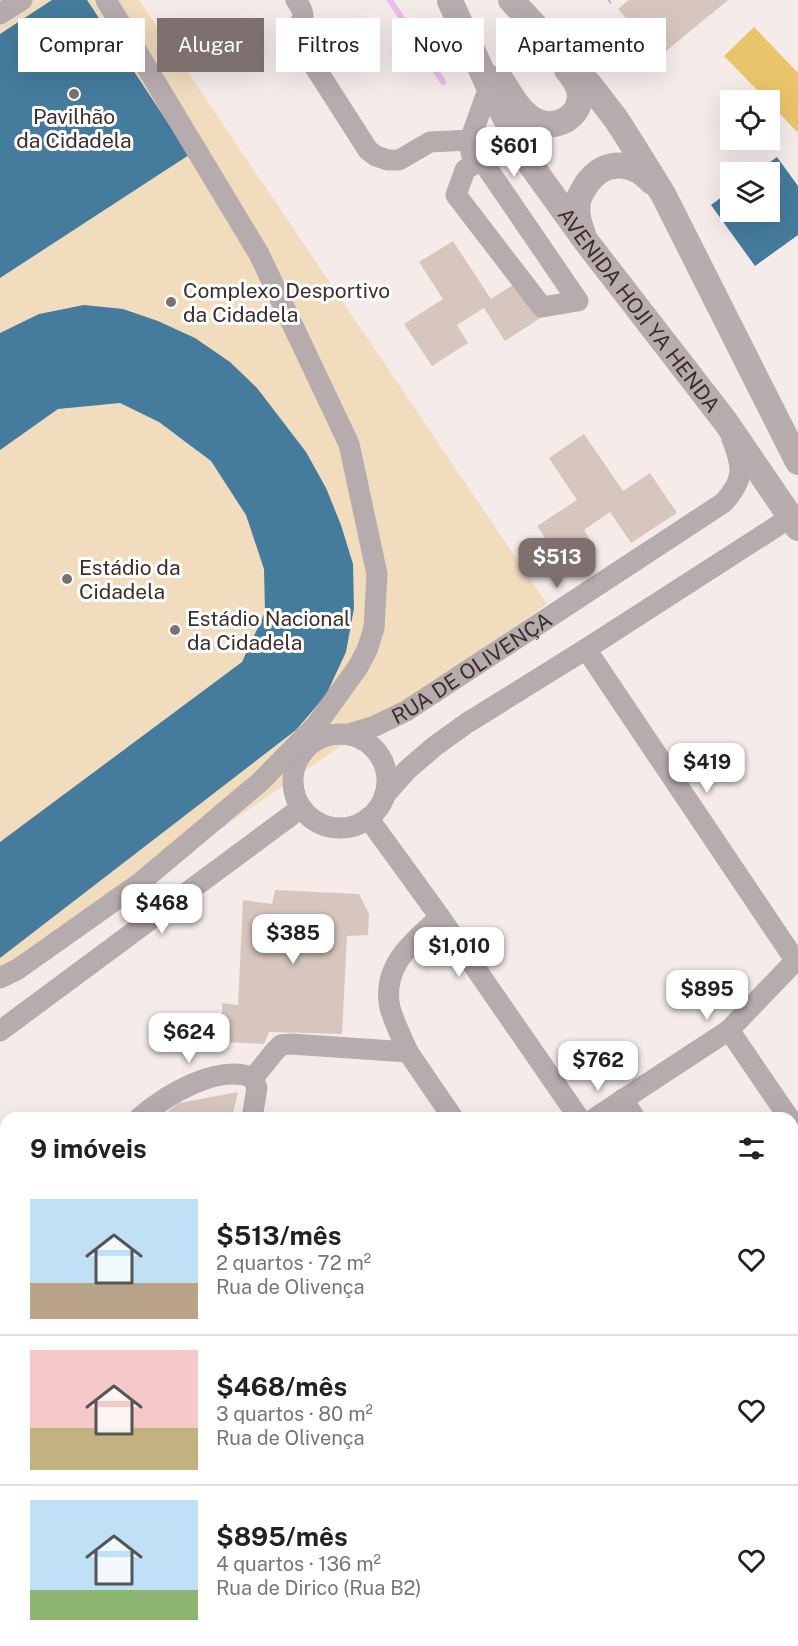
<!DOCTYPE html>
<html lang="pt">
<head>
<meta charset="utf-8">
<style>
  :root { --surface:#fff; --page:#f2f2f2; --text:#222; --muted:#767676; --line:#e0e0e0; --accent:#7d706e }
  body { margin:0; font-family:"Public Sans",sans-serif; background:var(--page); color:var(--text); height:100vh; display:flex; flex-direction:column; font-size:22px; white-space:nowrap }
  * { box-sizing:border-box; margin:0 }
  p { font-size:20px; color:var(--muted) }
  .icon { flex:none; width:33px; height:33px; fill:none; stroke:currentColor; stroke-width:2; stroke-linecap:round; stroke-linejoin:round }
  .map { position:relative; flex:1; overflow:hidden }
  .drawer { position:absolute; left:0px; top:1112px; width:798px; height:536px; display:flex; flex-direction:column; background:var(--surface); border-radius:18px 18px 0 0; box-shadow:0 6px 24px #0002 }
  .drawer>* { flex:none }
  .banner { position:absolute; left:18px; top:18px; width:762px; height:54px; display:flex; gap:12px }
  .fabs { position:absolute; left:720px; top:90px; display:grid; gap:12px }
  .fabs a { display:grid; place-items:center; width:60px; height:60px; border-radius:0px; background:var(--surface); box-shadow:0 6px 24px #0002; font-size:30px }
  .price { position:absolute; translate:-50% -51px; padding:0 14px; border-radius:12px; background:#fff; color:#222; font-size:20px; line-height:39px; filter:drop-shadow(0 2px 3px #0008) }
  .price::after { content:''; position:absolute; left:50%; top:36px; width:18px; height:14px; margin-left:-9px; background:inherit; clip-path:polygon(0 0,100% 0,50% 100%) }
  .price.current { background:var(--accent); color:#fff }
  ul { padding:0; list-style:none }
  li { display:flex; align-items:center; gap:18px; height:150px; padding:0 30px }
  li+li { border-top:2px solid var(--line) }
  li span { display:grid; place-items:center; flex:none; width:168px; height:120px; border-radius:0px; color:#555 }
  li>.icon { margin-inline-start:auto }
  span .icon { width:72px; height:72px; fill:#fffc; stroke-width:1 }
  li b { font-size:26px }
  h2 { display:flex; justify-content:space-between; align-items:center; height:72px; padding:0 30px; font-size:26px }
  .pill { padding:0 21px; border-radius:0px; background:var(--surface); box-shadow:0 6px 24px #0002; font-size:21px; line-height:54px }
  .pill.current { background:var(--accent); color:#fff }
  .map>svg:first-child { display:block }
  .built { fill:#f3dfdc }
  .green { fill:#f1dcbe }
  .homes { fill:#e9c46a }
  .schools { fill:#2a9d8f }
  .public { fill:#457b9d }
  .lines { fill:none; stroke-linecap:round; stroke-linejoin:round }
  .stream { stroke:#ebbee5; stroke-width:6 }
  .building { fill:#d7c6bd }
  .path { stroke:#b3a9aa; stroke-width:4; stroke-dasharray:1.5 4.5; stroke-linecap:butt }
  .minor { stroke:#b6abad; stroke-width:21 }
  .major { stroke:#b9acae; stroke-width:26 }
  .poi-dot { fill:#7d706e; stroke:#fff; stroke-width:2 }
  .labels { text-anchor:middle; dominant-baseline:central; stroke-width:6; stroke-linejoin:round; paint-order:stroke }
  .poi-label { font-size:21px; fill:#3d2d2b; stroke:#fff; text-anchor:start }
  .street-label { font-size:21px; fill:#3d2d2b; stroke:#fff }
</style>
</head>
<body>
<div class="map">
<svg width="798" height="1646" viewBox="0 0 798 1646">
  <rect width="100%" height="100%" fill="#f5ecea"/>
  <path class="built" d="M0 1324 6 1326V1641H375L378 1646H5L0 1639Z"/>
  <path class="green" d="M0 0H139L547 604 0 981Z"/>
  <path class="homes" d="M754 27 798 73V130L797 132 770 103V100H767L724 56Z"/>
  <path class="schools" d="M6 1370V1431L0 1423V1374Z"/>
  <path class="public" d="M52 0H87L189 155 0 278V34Z
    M777 157 798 186V235L755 266 711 205 730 191V212H770V172H756Z
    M84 305 123 309 158 321 195 338 230 362 257 388 306 452 326 488 341 525 353 564 354 608 346 652 326 695 296 730 0 958V842L242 662 265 612 264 569 246 515 211 461 159 422 120 403 58 409 0 450V333L39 314Z
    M47 1641H120L123 1646H51Z"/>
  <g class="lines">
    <path class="stream" d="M390 0 443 82"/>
  </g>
  <path class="building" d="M629 0H728L659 57 618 9Z
    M453 241 491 299 519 281 542 317 505 341 484 308 457 325 468 343 432 366 404 324 443 299 419 262Z
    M584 434 623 491 650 473 677 513 631 543 610 512 584 530 593 544 563 564 537 526 577 500 549 458Z
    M275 890 359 894 369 914 368 935 347 936 342 1034 269 1032 264 1044 222 1042V1003L238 1005 243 900 272 904Z
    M238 1092 232 1118H159L179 1103Z"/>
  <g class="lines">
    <path class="path" d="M609 2 612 0"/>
    <g class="minor">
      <path d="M296 0C312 23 295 18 297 39L368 150 376 156 388 160H399L430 142 470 140"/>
      <path d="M0 14 22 0"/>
      <path d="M471 153 470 140 489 87"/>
      <path d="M481 159 578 301 542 307 456 195 465 170Z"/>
      <path d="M586 649 795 960"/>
      <path id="s1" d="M349 734 375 726 406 711 723 503C745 480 743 467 732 439"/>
      <circle cx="340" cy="781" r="47"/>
      <path d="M384 796 407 770 435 746 467 723 586 649 791 517"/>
      <path d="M368 818 440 917 579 1118"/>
      <path d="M0 978 18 969 141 882 260 782 317 724 358 667 367 650 374 628 377 574 349 444 259 254 106 0"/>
      <path d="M729 1030 789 1118"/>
      <path d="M0 1031 301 808"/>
      <path d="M408 1052C402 1038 394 1022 390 1008 381 965 413 943 440 917"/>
      <path d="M253 1078 275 1051 281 1045 291 1044 408 1052 453 1118"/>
      <path d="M623 1099 635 1118"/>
      <path d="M139 1118C166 1095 218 1063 253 1078"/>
      <path d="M252 1118 257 1088 253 1078"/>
      <path d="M595 1118 729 1030 798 958"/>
      <path d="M0 1236 6 1231"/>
      <path d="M0 1306 6 1308"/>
      <path d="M792 1350 798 1358"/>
      <path d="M792 1575 798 1584"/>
      <path d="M0 1596 6 1604"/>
      <path d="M30 1641 33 1646"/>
      <path d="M393 1641 397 1646"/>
      <path d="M543 1641 547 1646"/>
      <path d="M689 1641 692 1646"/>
    </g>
    <g class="major">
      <path d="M511 0 589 84 616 119 632 144 663 194 798 462"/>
      <path id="s2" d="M450 1 489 87 528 161 585 240 725 421 798 528"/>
      <path d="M500 78C509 92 518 110 532 119 553 133 585 117 579 90 577 83 572 76 567 70"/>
      <path d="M583 234C579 223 576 214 578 202 578 198 581 194 583 190 599 160 630 158 652 182"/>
    </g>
  </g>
  <g class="poi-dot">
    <circle cx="74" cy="94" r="6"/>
    <circle cx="171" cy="302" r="6"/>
    <circle cx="67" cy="579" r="6"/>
    <circle cx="175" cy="630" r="6"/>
  </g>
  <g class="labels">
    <g class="poi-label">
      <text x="74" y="116" text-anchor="middle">Pavilhão<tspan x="74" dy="24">da Cidadela</tspan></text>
      <text x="183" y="290">Complexo Desportivo<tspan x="183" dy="24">da Cidadela</tspan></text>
      <text x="79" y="567">Estádio da<tspan x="79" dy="24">Cidadela</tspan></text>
      <text x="187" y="618">Estádio Nacional<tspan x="187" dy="24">da Cidadela</tspan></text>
    </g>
    <g class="street-label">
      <text stroke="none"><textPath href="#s2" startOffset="364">AVENIDA HOJI YA HENDA</textPath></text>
      <text stroke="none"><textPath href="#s1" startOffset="140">RUA DE OLIVENÇA</textPath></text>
    </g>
  </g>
</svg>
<div class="fabs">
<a><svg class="icon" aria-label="locate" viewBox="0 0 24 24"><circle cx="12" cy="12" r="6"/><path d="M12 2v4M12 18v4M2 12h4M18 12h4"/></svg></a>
<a><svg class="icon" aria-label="layers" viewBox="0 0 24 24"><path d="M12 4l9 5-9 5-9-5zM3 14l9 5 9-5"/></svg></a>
</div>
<b class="price" style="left:514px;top:178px">$601</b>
<b class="price current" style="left:557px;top:589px">$513</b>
<b class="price" style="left:707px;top:794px">$419</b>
<b class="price" style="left:162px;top:935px">$468</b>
<b class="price" style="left:293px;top:965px">$385</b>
<b class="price" style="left:459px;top:978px">$1,010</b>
<b class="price" style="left:707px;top:1021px">$895</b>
<b class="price" style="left:189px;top:1064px">$624</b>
<b class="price" style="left:598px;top:1092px">$762</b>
<div class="banner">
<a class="pill">Comprar</a>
<a class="pill current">Alugar</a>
<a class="pill">Filtros</a>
<a class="pill">Novo</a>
<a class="pill">Apartamento</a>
</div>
<section class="drawer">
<h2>9 imóveis<svg class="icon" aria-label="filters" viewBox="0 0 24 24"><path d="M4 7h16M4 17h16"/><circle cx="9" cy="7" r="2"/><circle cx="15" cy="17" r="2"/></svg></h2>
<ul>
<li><span style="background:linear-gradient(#bfe0f5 70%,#b9a48a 0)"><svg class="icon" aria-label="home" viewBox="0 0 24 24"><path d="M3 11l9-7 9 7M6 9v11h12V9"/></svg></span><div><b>$513/mês</b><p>2 quartos · 72 m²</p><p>Rua de Olivença</p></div><svg class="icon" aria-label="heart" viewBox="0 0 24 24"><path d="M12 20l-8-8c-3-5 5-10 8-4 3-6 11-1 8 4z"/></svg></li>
<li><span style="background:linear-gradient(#f6c9c9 65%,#c2b280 0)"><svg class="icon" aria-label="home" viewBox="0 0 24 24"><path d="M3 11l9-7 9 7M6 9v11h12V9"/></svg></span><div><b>$468/mês</b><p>3 quartos · 80 m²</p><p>Rua de Olivença</p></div><svg class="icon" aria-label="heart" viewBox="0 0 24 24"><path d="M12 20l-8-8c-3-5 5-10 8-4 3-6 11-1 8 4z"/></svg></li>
<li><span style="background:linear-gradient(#bfe0f5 75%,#8fb573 0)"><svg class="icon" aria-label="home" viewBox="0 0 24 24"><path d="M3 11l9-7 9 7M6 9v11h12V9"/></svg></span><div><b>$895/mês</b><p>4 quartos · 136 m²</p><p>Rua de Dirico (Rua B2)</p></div><svg class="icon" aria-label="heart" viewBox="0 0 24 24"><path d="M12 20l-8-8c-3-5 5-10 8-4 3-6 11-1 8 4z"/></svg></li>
</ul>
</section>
</div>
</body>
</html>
